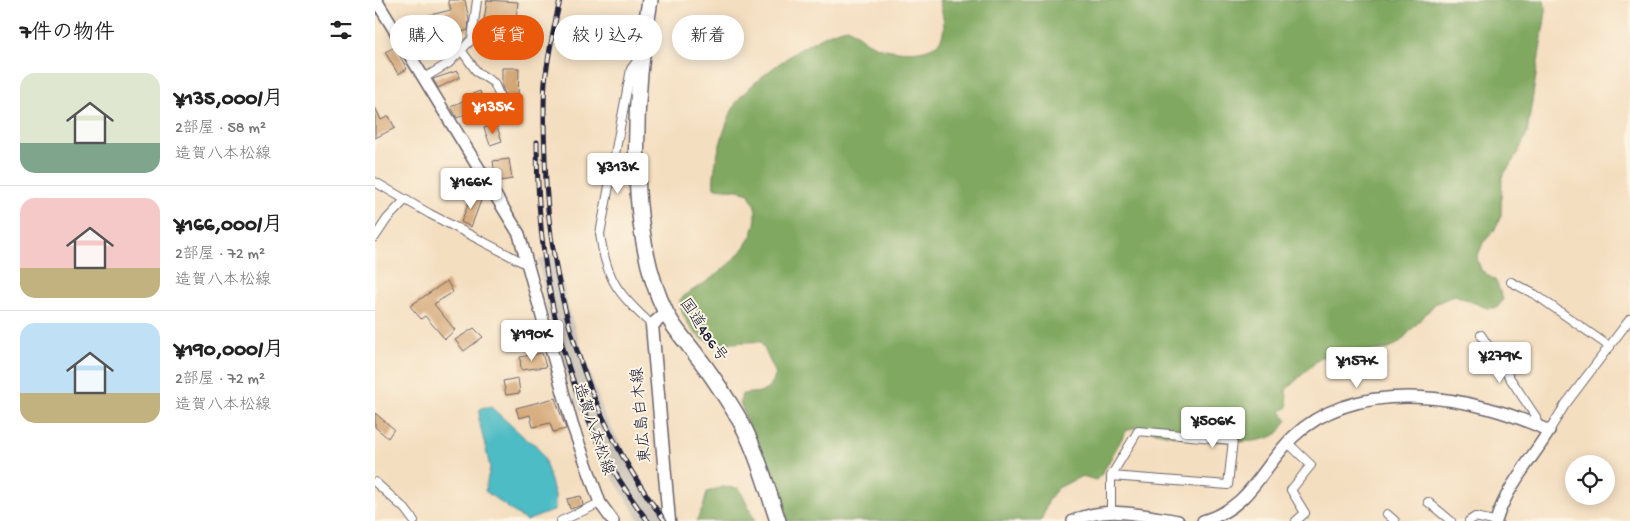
<!DOCTYPE html>
<html lang="ja">
<head>
<meta charset="utf-8">
<style>
  :root { --surface:#fff; --page:#f6f6f6; --text:#222; --muted:#767676; --line:#e0e0e0; --accent:#ea580c }
  body { margin:0; font-family:"Gochi Hand","Klee One",sans-serif; background:var(--page); color:var(--text); height:100vh; display:flex; flex-direction:column; font-size:19px; white-space:nowrap }
  * { box-sizing:border-box; margin:0 }
  p { font-size:16px; color:var(--muted) }
  .icon { flex:none; width:28px; height:28px; fill:none; stroke:currentColor; stroke-width:2; stroke-linecap:round; stroke-linejoin:round }
  .map { position:relative; flex:1; overflow:hidden }
  .sheet { display:flex; flex-direction:column; background:var(--surface); width:375px }
  .sheet>* { flex:none }
  .top-card { position:absolute; left:15px; top:15px; width:475px; height:45px; display:flex; gap:10px }
  .fabs { position:absolute; left:1190px; top:455px; display:grid; gap:10px }
  .fabs a { display:grid; place-items:center; width:50px; height:50px; border-radius:50%; background:var(--surface); box-shadow:0 2px 12px #0003; font-size:25px }
  .price { position:absolute; translate:-50% -42px; padding:0 11px; border-radius:5px; background:#fff; color:#222; font-size:16px; line-height:32px; filter:drop-shadow(0 1px 2px #0008) }
  .price::after { content:''; position:absolute; left:50%; top:30px; width:15px; height:11px; margin-left:-8px; background:inherit; clip-path:polygon(0 0,100% 0,50% 100%) }
  .price.selected { background:var(--accent); color:#fff }
  ul { padding:0; list-style:none }
  li { display:flex; align-items:center; gap:15px; height:125px; padding:0 20px }
  li+li { border-top:1px solid var(--line) }
  li span { display:grid; place-items:center; flex:none; width:140px; height:100px; border-radius:15px; color:#555 }
  li>.icon { margin-inline-start:auto }
  span .icon { width:60px; height:60px; fill:#fffc; stroke-width:1 }
  li b { font-size:21px }
  h2 { display:flex; justify-content:space-between; align-items:center; height:60px; padding:0 20px; font-size:21px }
  .tag { padding:0 18px; border-radius:22px; background:var(--surface); box-shadow:0 2px 12px #0003; font-size:18px; line-height:45px }
  .tag.selected { background:var(--accent); color:#fff }
  main { display:flex; flex:1; min-height:0 }
  .map>svg:first-child { display:block }
  .industrial { fill:#cac3b8 }
  .forest { fill:#80a860; stroke:#51654e }
  .water { fill:#4ebcc4; stroke:#386f80 }
  .building { fill:#d3a472 }
  .lines { fill:none; stroke-linecap:round; stroke-linejoin:round }
  .street-casing { stroke:#6c646a; stroke-width:10 }
  .secondary-casing { stroke:#6c646a; stroke-width:14 }
  .primary-casing { stroke:#6c646a; stroke-width:15 }
  .highway-casing { stroke:#6c646a; stroke-width:18 }
  .street { stroke:#fff; stroke-width:8 }
  .secondary { stroke:#fff; stroke-width:11 }
  .primary { stroke:#fff; stroke-width:12 }
  .highway { stroke:#fff; stroke-width:15 }
  .rail-casing { stroke:#22223b; stroke-width:5 }
  .rail { stroke:#fcf5e5; stroke-width:3; stroke-dasharray:9; stroke-linecap:butt }
  .labels { text-anchor:middle; dominant-baseline:central; stroke-width:4; stroke-linejoin:round; paint-order:stroke }
  .street-label { font-size:16px; fill:#22223b; stroke:#fcf5e5 }
</style>
</head>
<body>
<main>
<section class="sheet">
<h2>7件の物件<svg class="icon" aria-label="filters" viewBox="0 0 24 24"><path d="M4 7h16M4 17h16"/><circle cx="9" cy="7" r="2"/><circle cx="15" cy="17" r="2"/></svg></h2>
<ul>
<li><span style="background:linear-gradient(#dfe7d0 70%,#7fa58c 0)"><svg class="icon" aria-label="home" viewBox="0 0 24 24"><path d="M3 11l9-7 9 7M6 9v11h12V9"/></svg></span><div><b>¥135,000/月</b><p>2部屋 · 58 m²</p><p>造賀八本松線</p></div></li>
<li><span style="background:linear-gradient(#f6c9c9 70%,#c2b280 0)"><svg class="icon" aria-label="home" viewBox="0 0 24 24"><path d="M3 11l9-7 9 7M6 9v11h12V9"/></svg></span><div><b>¥166,000/月</b><p>2部屋 · 72 m²</p><p>造賀八本松線</p></div></li>
<li><span style="background:linear-gradient(#bfe0f5 70%,#c2b280 0)"><svg class="icon" aria-label="home" viewBox="0 0 24 24"><path d="M3 11l9-7 9 7M6 9v11h12V9"/></svg></span><div><b>¥190,000/月</b><p>2部屋 · 72 m²</p><p>造賀八本松線</p></div></li>
</ul>
</section>
<div class="map">
<svg width="1255" height="521" viewBox="0 0 1255 521">
  <rect width="100%" height="100%" fill="#fcf5e5"/>
  <filter id="ink" filterUnits="userSpaceOnUse"><feTurbulence type="fractalNoise" baseFrequency=".02" numOctaves="2"/><feDisplacementMap in="SourceGraphic" scale="10" xChannelSelector="R" yChannelSelector="G"/><feConvolveMatrix kernelMatrix="1 2 1 2 8 2 1 2 1" color-interpolation-filters="sRGB"/></filter>
  <filter id="wash" filterUnits="userSpaceOnUse"><feTurbulence type="fractalNoise" baseFrequency=".0096" numOctaves="4" result="noise"/><feDisplacementMap in="SourceGraphic" scale="20" xChannelSelector="R" yChannelSelector="G"/><feGaussianBlur stdDeviation="1.12" result="paint"/><feColorMatrix in="noise" values="0 0 0 0 0 0 0 0 0 0 0 0 0 0 0 0 0 1.4 0 .05"/><feComposite in="paint" operator="in"/></filter>
  <g filter="url(#wash)">
    <rect width="100%" height="100%" fill="#f4dec0"/>
    <path class="industrial" d="M181 252 194 312 230 416 254 460 295 521H265L231 467 214 432 198 394 174 319 163 261Z"/>
    <path class="forest" d="M564 0H1169L1171 12 1152 133 1143 153 1127 177 1126 216 1119 231 1108 243 1102 258 1106 270 1121 281 1128 299 1122 308H1112L1080 295 1060 304 1024 343 1013 349 946 357 911 390 913 407 906 411 912 420C909 424 906 430 903 433 879 452 790 436 762 427L751 431 727 474 721 480 707 476 683 488 674 499 666 521H406L365 402 367 394C386 391 393 396 401 374L386 342C358 340 331 353 314 325 308 316 306 311 305 300 313 291 322 289 331 282 353 267 387 238 380 207 379 202 375 197 373 193 358 187 350 191 339 187 336 168 352 115 363 100 381 77 445 31 473 28 481 33 488 40 496 44 511 52 556 58 566 39 572 27 567 12 564 0Z
      M347 487 364 488 380 521H321L328 508 332 492Z"/>
    <path class="water" d="M110 407H116L151 439 162 446 169 458 180 495V510L151 521 110 491 115 467 104 420 105 409Z"/>
    <g id="blocks">
      <path class="building" d="M73 0H90L94 20 93 30 75 35 77 41 59 46 51 16 76 10Z
        M112 0 143 2 139 37 107 33Z
        M32 19 42 37 35 41 24 23Z
        M20 47 32 69 23 74 10 52Z
        M127 68H144L143 98H132L127 87Z
        M82 71 85 77 63 88 58 79Z
        M105 91 114 120 101 124 97 111 82 118 76 107 93 98 92 96Z
        M0 107 6 120 14 116 20 128 0 138Z
        M121 124 127 141 115 145 109 128Z
        M134 159 137 179 121 182 118 161Z
        M97 194 107 198 96 227 86 222Z
        M72 281 78 292 59 304 80 330 70 339 50 316 46 319 35 306Z
        M99 328 108 337 89 351 80 340Z
        M167 353 171 367 146 370 145 357Z
        M143 378 145 393 131 395 128 381Z
        M180 398 191 429 178 432 175 423 158 427 155 415 144 418 141 408Z
        M0 413 19 429 13 438 0 427Z
        M206 496 208 505 195 509 192 499Z"/>
    </g>
  </g>
  <g filter="url(#ink)">
    <use href="#blocks" fill-opacity="0" stroke="#6c646a" stroke-width="1"/>
    <g class="lines">
      <g class="street-casing">
        <path id="street" d="M86 50 102 72 119 83 132 113
          M264 58 256 69 225 234C231 280 244 295 277 325
          M49 78 74 63 97 39 102 0
          M0 182 55 214 151 264
          M0 237 12 219 31 199
          M1136 282 1161 295 1235 347
          M1106 335 1161 417 1162 426
          M1174 431 1190 405 1255 319
          M913 443 936 465 916 490 930 513 921 521
          M736 476 853 485 858 440 763 431 736 476V511
          M0 482 30 509 39 521
          M1053 502 1076 521
          M1012 514 1020 521
          M186 521 225 503
          M1094 521 1100 517 1118 521"/>
      </g>
      <g class="secondary-casing">
        <path id="secondary" d="M1 0 144 234 197 424 225 503 238 521
          M698 521C733 505 767 515 803 521
          M828 521C876 507 886 468 918 437 983 375 1100 395 1174 431 1156 460 1131 488 1121 521"/>
      </g>
      <g class="primary-casing">
        <path id="primary" d="M291 313 277 325 294 521"/>
      </g>
      <g class="highway-casing">
        <path id="highway" d="M275 0C259 89 250 230 291 313 299 329 311 341 322 356 336 373 348 393 360 412 380 444 391 485 403 521"/>
      </g>
      <use href="#street" class="street"/>
      <use href="#secondary" class="secondary"/>
      <use href="#primary" class="primary"/>
      <use href="#highway" class="highway"/>
      <g class="rail-casing">
        <path id="rail" d="M185 0C179 27 173 54 170 82 168 107 169 132 170 158 173 288 211 417 290 521
          M162 142C162 275 189 414 273 521"/>
      </g>
      <use href="#rail" class="rail"/>
    </g>
  </g>
  <g class="labels">
    <g class="street-label">
      <text transform="translate(327 331) rotate(56)">国道486号</text>
      <text transform="translate(268 415) rotate(-95)">東広島白木線</text>
      <text transform="translate(217 430) rotate(71)">造賀八本松線</text>
    </g>
  </g>
</svg>
<div class="fabs">
<a><svg class="icon" aria-label="locate" viewBox="0 0 24 24"><circle cx="12" cy="12" r="6"/><path d="M12 2v4M12 18v4M2 12h4M18 12h4"/></svg></a>
</div>
<b class="price selected" style="left:118px;top:135px">¥135K</b>
<b class="price" style="left:243px;top:195px">¥313K</b>
<b class="price" style="left:96px;top:210px">¥166K</b>
<b class="price" style="left:157px;top:362px">¥190K</b>
<b class="price" style="left:1125px;top:384px">¥279K</b>
<b class="price" style="left:982px;top:389px">¥157K</b>
<b class="price" style="left:838px;top:449px">¥506K</b>
<div class="top-card">
<a class="tag">購入</a>
<a class="tag selected">賃貸</a>
<a class="tag">絞り込み</a>
<a class="tag">新着</a>
</div>
</div>
</main>
</body>
</html>
